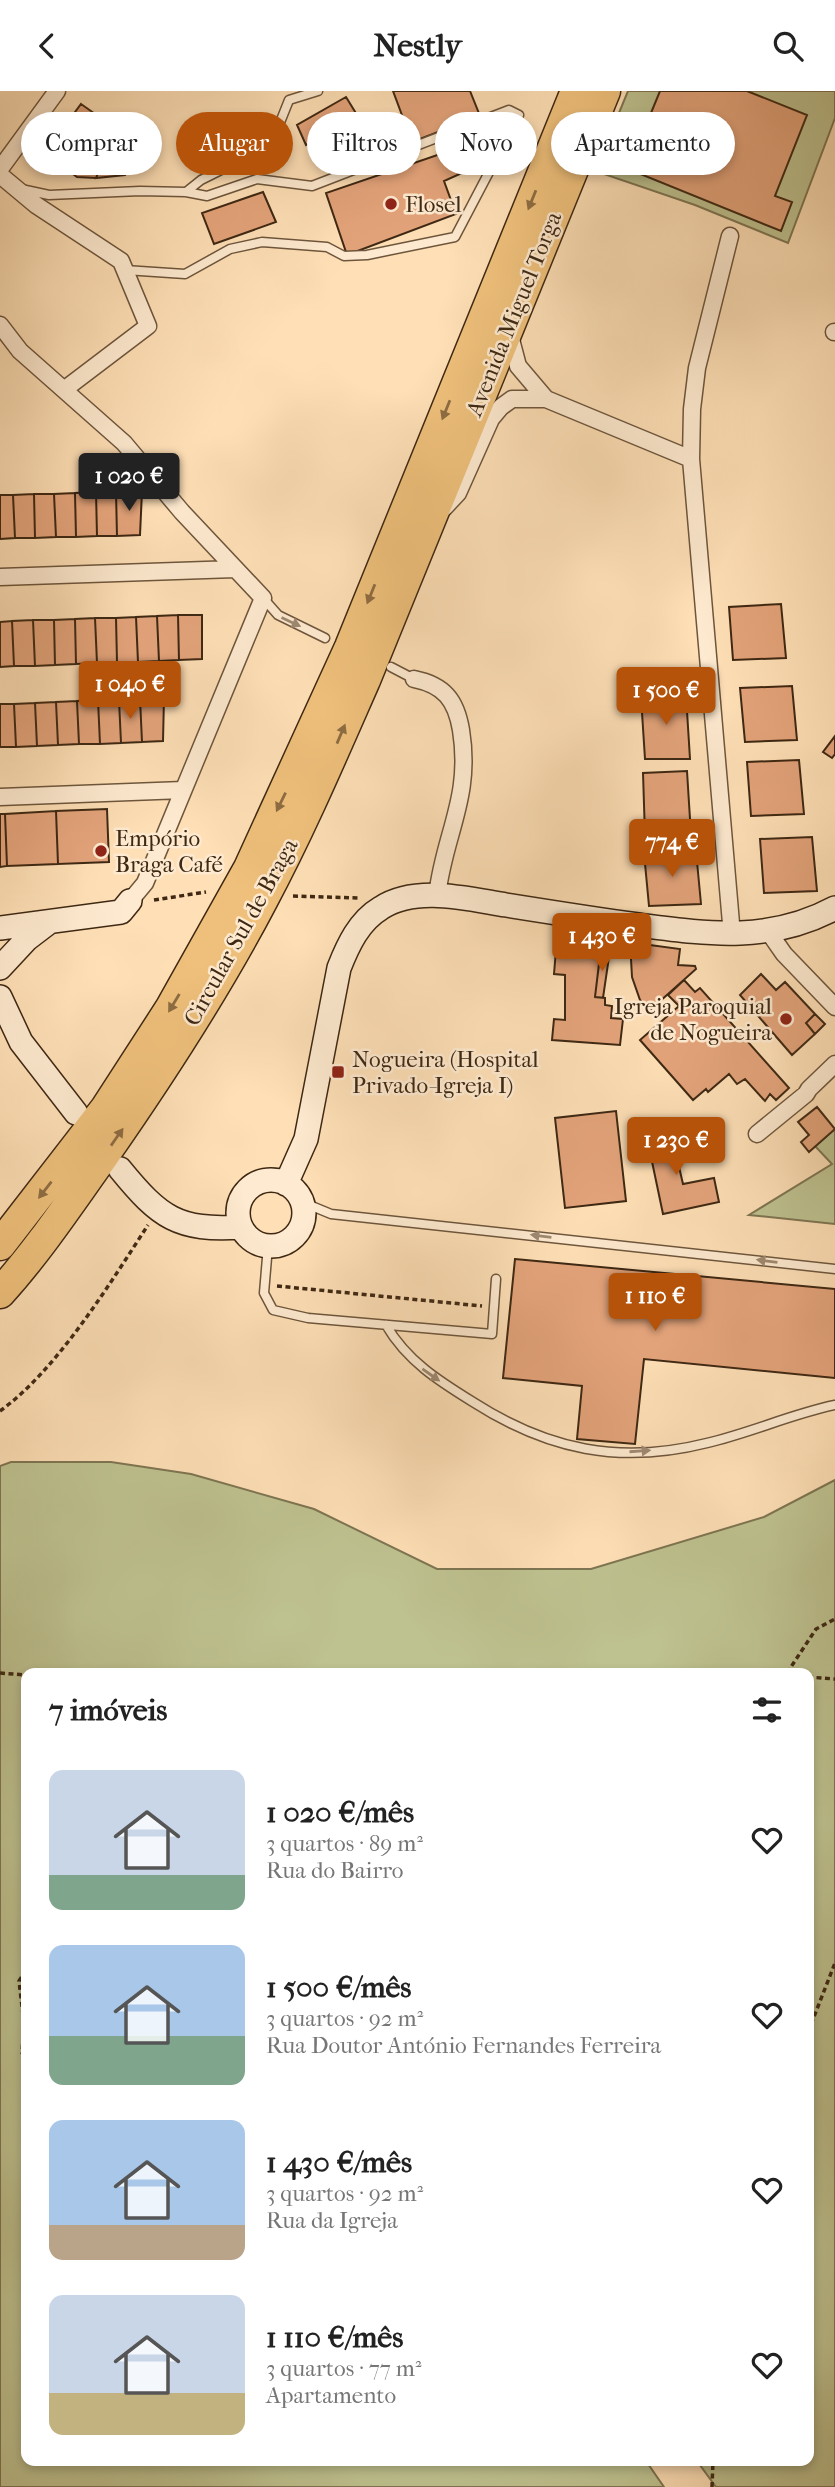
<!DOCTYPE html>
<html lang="pt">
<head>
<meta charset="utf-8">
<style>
  :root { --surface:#fff; --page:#f2f2f2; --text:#222; --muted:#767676; --accent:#b45309 }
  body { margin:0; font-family:"IM FELL French Canon",serif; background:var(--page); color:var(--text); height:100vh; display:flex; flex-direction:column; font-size:26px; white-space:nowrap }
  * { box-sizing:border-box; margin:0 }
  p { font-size:23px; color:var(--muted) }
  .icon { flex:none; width:38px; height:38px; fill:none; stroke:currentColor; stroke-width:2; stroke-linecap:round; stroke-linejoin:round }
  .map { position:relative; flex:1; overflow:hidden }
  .panel { position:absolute; left:21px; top:1577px; width:793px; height:798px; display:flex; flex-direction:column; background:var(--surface); border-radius:14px; box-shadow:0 4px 10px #0003 }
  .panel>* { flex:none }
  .top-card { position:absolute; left:21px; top:21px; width:794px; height:63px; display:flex; gap:14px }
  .price { position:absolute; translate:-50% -60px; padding:0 16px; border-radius:7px; background:var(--accent); color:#fff; font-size:23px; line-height:46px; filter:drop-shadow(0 2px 4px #0008) }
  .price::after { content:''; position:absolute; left:50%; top:42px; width:21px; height:16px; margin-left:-10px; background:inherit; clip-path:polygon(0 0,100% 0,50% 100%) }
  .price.active { background:#222; color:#fff }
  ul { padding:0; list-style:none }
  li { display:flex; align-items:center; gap:21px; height:175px; padding:0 28px }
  li span { display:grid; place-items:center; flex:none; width:196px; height:140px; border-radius:14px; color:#555 }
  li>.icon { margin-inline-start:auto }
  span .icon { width:84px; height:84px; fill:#fffc; stroke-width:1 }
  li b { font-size:30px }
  h2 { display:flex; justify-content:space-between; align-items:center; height:84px; padding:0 28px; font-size:30px }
  .chip { padding:0 24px; border-radius:32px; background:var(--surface); box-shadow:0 4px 10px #0003; font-size:24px; line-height:63px }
  .chip.active { background:var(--accent); color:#fff }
  header { display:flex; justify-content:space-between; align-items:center; height:91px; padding:0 28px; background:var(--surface); font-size:32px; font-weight:800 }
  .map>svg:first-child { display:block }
  .green { fill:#bec290; stroke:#7e7552; stroke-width:2 }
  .building { fill:#e3a37a; stroke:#3e2813; stroke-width:2 }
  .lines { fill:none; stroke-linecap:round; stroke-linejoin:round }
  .lane-casing { stroke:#6e563c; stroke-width:11 }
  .street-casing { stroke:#6e563c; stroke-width:19 }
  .secondary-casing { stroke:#3e2813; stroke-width:26 }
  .highway-casing { stroke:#3e2813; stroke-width:33 }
  .path { stroke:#3e2813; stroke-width:3.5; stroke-dasharray:5 3.5; stroke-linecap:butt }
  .lane { stroke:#feead0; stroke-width:8 }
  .street { stroke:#feead0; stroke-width:16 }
  .secondary { stroke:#feead0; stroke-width:23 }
  .highway { stroke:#efc07b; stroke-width:30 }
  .oneway { fill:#8e6c42 }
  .oneway2 { fill:#9e8972 }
  .poi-dot { fill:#8f2418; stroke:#feead0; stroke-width:2.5 }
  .labels { text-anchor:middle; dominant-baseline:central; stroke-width:5; stroke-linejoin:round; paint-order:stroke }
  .poi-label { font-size:23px; fill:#3e2813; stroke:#feead0; text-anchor:start }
  .street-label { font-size:23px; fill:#3e2813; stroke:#feead0 }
</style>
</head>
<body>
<header><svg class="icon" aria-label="back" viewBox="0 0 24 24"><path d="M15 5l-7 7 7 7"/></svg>Nestly<svg class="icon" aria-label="search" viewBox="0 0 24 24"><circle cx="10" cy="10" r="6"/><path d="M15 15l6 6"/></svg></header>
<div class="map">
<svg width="835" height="2396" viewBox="0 0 835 2396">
  <rect width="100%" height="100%" fill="#fedfb6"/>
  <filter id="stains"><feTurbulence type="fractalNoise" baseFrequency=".00286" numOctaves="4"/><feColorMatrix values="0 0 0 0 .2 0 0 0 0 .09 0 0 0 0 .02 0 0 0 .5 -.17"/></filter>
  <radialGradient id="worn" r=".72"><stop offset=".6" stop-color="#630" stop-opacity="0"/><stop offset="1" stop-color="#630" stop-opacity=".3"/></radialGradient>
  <path class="green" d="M628 0H835V27L788 152 695 114 595 80Z
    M835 1038V1133L749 1124 832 1073 815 1055Z
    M11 1371H111L191 1383 314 1418 437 1478H591L764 1426 835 1389V2396H716L697 2370H808V1582H26V2370H646L664 2396H0V1375Z"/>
  <path class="building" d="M393 0H470L480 25 412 51Z
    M660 0H747L807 24 775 105 792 111 781 140 628 78Z
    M346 6 362 32 327 50 323 44 306 54 297 34Z
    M81 13 115 37 96 87 77 86 45 62Z
    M119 31 156 55 144 76 135 70 125 84 96 87Z
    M452 59 462 82 444 90 456 123 347 164 326 102Z
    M263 101 276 131 214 153 202 122Z
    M142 400 140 444 117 445 116 401Z
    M96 401 97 445 76 446 75 402Z
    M96 401H116L117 445H97Z
    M75 402 76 446H56L54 403Z
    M34 403 35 447H15L13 404Z
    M34 403H54L56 446 35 447Z
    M0 404H13L15 447 0 448Z
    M781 513 786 567 733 569 729 516Z
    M178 524H202V568L179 569Z
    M178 524 179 569 159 570 157 525Z
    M157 525 159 570 138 571 136 526Z
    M136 526 138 571H117L116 527Z
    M95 527 97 572 76 573 75 528Z
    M95 527H116L117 571 97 572Z
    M75 528 76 573 55 574 54 529Z
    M33 529 35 575H14L12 530Z
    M33 529H54L55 574 35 575Z
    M12 530 14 575 0 576V531Z
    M792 595 797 649 745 651 740 597Z
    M686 604 690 668H645L641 606Z
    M164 607 163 650 142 651 140 608Z
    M140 608 142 651 121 652 119 609Z
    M98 609 100 653H79L77 610Z
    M98 609H119L121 652 100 653Z
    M77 610 79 653 58 654 56 611Z
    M56 611 58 654 37 655 35 612Z
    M35 612 37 655 16 656 14 613Z
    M0 613H14L16 656H0Z
    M835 645V663L832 667 823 661Z
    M799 669 804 723 751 725 747 671Z
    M687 680 691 744 645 745 643 682Z
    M107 718 109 771 58 773 56 720Z
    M56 720 58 773 7 775 5 723Z
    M0 723H5L7 775 0 776Z
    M812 746 817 800 764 802 760 748Z
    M696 760 701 813 649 815 644 762Z
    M593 845 602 847 595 906 605 907V914L612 915 611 927 623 928 620 954 552 949 554 928 565 929V884L554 883 556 859 590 865Z
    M635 852 680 858 678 874 695 875 696 878 649 920 640 909 632 886 631 868Z
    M601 857 610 859 603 907 595 906Z
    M761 883 776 899 785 891 815 923 806 932 815 943 792 964 740 904Z
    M684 889 695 901 700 897 789 997 776 1009 770 1003 765 1010 745 988 737 993 729 983 708 1001 706 998 693 1009 640 949 679 915 668 904Z
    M815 923 825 933 815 943 806 932Z
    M817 1016 835 1038 809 1061 801 1051 809 1044 798 1031Z
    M616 1020 626 1110 565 1117 555 1027Z
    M670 1037 683 1093 714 1087 719 1111 663 1123 646 1042Z
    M515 1168 835 1198V1287L644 1268 635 1353 577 1348 582 1295 503 1287Z"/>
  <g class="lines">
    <g class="lane-casing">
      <path id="lane" d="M21 98 49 104 140 100 186 101 207 105 257 88 312 95 509 19 519 24 455 146 367 164 344 165 327 156 262 151 230 158 185 183 125 179
        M186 101 201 89 271 54 289 9 318 0
        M263 507 278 524 325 547
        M391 576 414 588
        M302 1111 331 1123 835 1178
        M268 1155 264 1202 273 1219 308 1227 492 1243 496 1188
        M386 1234C407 1270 439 1290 473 1311 548 1359 620 1374 707 1352 750 1342 792 1323 835 1314"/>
    </g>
    <g class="street-casing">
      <path id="street" d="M0 78 57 0
        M0 84 36 114 121 170 148 235 65 298
        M0 234 20 260 124 352 182 421 263 507 145 792 130 810
        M509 241 518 275 546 308
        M834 241H835
        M691 368 692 318 697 277 730 145
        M444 417 458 402 491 328 501 316 512 308H546L691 368 732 844
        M0 486 235 478
        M414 588C444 594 456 609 461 639 472 707 444 743 437 805
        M0 706 183 699
        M768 840 784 863 835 916
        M757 1043 806 1003 809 998 835 973"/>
    </g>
    <g class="secondary-casing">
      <path id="secondary" d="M0 837 121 821 130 810
        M0 877 27 848 48 832
        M0 906 21 951 76 1022
        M120 1078C160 1127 178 1140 241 1136
        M238 1122a33 33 0 1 1 66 0a33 33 0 1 1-66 0Z
        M286 1093 306 1048 339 877C348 854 359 830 381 817 416 794 468 808 506 814 550 821 594 828 638 834 708 843 770 852 835 817"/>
    </g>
    <g class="highway-casing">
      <path id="highway" d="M0 1154 106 1017 170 918 249 777 350 556 576 0
        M0 1202C38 1160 69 1113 102 1067 160 984 215 900 262 810 300 739 332 664 365 589L605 0"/>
    </g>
    <path class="path" d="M293 805 361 807
      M154 809 206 801
      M277 1195 482 1215
      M0 1320C57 1279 109 1194 148 1134
      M0 1582 26 1584
      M787 1582 816 1538 835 1528
      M808 1586 835 1588
      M26 1879 19 1890 24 1932 22 1962H26
      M808 1941 835 1872
      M712 2396 713 2370"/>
    <use href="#lane" class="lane"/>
    <use href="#street" class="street"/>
    <use href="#secondary" class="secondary"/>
    <use href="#highway" class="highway"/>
  </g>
  <defs><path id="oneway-solid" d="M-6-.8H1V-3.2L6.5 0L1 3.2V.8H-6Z" transform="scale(1.75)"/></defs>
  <g class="oneway">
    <use href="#oneway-solid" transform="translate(532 109) rotate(112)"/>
    <use href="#oneway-solid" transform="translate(446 319) rotate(112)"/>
    <use href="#oneway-solid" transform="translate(371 503) rotate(112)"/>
    <use href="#oneway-solid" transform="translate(341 643) rotate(-67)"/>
    <use href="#oneway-solid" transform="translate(281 711) rotate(116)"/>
    <use href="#oneway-solid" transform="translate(174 912) rotate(121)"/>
    <use href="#oneway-solid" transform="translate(117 1046) rotate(-55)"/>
    <use href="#oneway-solid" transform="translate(45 1099) rotate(128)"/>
  </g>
  <g class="oneway2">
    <use href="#oneway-solid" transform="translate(291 531) rotate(25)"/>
    <use href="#oneway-solid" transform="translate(541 1145) rotate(-173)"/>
    <use href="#oneway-solid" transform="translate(767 1170) rotate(-173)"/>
    <use href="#oneway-solid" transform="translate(431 1284) rotate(35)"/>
    <use href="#oneway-solid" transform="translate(640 1360) rotate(-4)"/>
  </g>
  <g class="poi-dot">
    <circle cx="391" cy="113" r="7"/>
    <circle cx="101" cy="760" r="7"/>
    <circle cx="786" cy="928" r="7"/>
    <rect x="331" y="974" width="14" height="14" rx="3.5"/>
  </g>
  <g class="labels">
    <g class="poi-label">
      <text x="405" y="113">Flosel</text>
      <text x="115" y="747">Empório<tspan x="115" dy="26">Braga Café</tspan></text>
      <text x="772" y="915" text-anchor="end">Igreja Paroquial<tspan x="772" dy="26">de Nogueira</tspan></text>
      <text x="352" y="968">Nogueira (Hospital<tspan x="352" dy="26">Privado-Igreja I)</tspan></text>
    </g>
    <g class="street-label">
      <text transform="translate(514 223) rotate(-68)">Avenida Miguel Torga</text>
      <text transform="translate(241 841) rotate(-61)">Circular Sul de Braga</text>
    </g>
  </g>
  <rect width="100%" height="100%" filter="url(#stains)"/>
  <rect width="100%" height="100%" fill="url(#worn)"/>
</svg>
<b class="price active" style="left:129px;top:422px">1 020 €</b>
<b class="price" style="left:130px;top:630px">1 040 €</b>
<b class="price" style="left:666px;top:636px">1 500 €</b>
<b class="price" style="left:672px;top:788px">774 €</b>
<b class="price" style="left:602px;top:882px">1 430 €</b>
<b class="price" style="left:676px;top:1086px">1 230 €</b>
<b class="price" style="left:655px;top:1242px">1 110 €</b>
<div class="top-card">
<a class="chip">Comprar</a>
<a class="chip active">Alugar</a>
<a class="chip">Filtros</a>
<a class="chip">Novo</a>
<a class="chip">Apartamento</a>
</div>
<section class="panel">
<h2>7 imóveis<svg class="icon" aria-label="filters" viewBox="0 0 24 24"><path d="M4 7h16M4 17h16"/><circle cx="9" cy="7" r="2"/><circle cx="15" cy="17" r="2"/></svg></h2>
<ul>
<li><span style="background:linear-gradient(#c9d6e8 75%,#7fa58c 0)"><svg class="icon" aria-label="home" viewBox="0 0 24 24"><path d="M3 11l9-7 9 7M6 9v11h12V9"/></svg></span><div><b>1 020 €/mês</b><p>3 quartos · 89 m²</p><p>Rua do Bairro</p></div><svg class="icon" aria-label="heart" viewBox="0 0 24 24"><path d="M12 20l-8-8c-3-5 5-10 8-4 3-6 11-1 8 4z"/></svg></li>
<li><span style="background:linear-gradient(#a9c7e8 65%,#7fa58c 0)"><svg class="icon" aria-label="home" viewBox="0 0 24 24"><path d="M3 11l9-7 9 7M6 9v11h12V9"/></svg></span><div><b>1 500 €/mês</b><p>3 quartos · 92 m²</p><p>Rua Doutor António Fernandes Ferreira</p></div><svg class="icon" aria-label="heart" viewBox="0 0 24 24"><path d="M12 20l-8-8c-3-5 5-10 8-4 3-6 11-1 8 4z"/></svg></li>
<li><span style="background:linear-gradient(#a9c7e8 75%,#b9a48a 0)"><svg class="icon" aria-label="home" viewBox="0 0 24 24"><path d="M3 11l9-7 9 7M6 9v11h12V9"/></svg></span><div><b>1 430 €/mês</b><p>3 quartos · 92 m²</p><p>Rua da Igreja</p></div><svg class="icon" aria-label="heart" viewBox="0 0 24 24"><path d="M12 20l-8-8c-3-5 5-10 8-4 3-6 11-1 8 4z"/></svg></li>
<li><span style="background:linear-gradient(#c9d6e8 70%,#c2b280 0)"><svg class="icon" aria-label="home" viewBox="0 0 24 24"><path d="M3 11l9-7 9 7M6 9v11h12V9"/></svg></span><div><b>1 110 €/mês</b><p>3 quartos · 77 m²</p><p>Apartamento</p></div><svg class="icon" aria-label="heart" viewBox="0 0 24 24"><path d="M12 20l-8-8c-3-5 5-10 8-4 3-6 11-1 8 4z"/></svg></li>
</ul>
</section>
</div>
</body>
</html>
